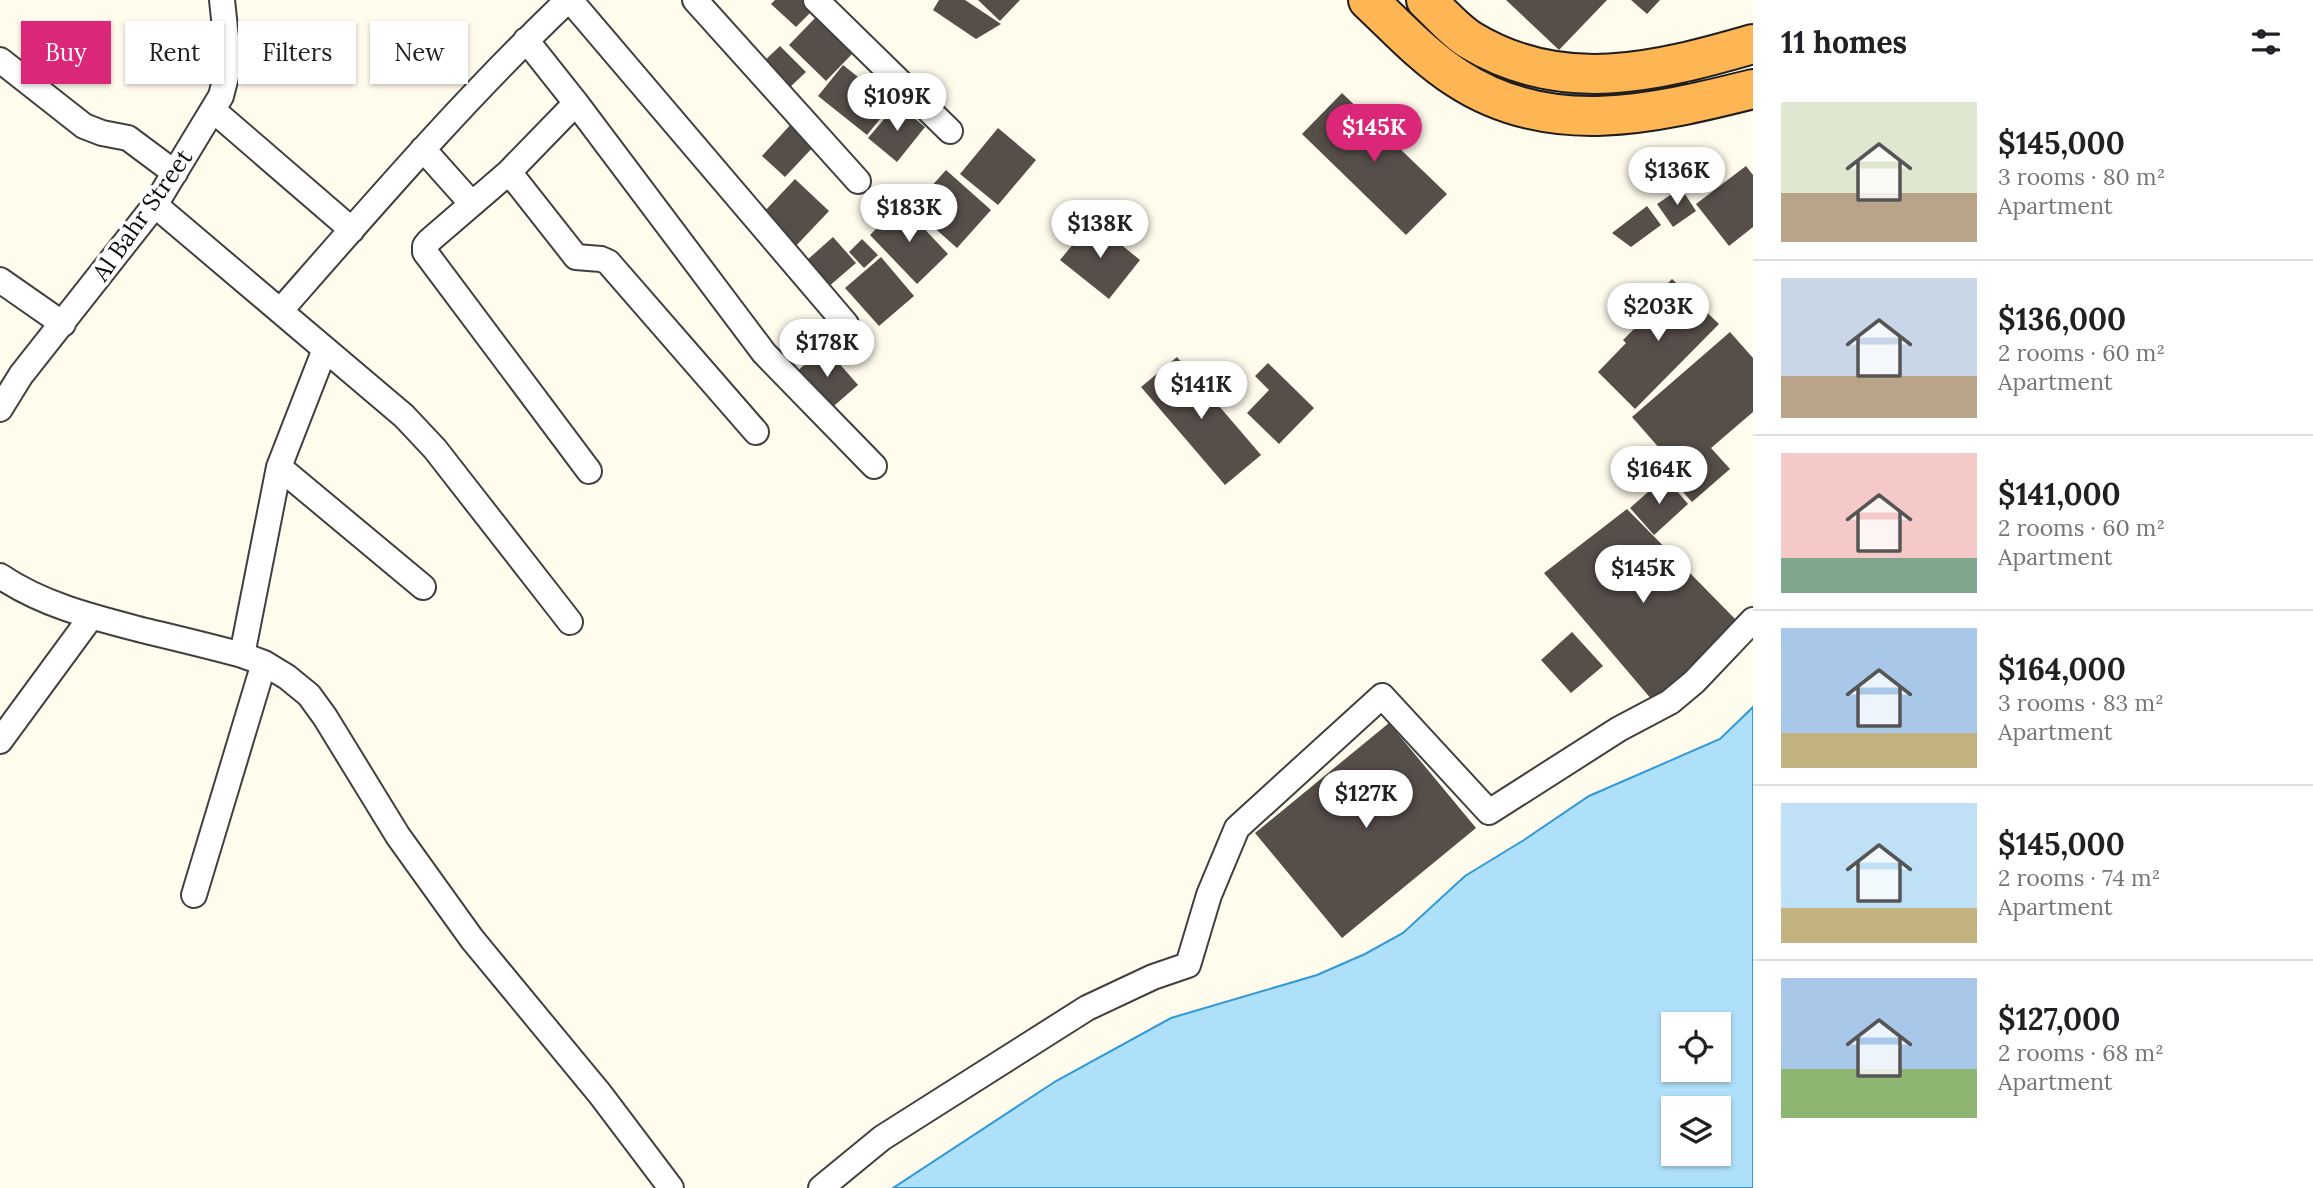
<!DOCTYPE html>
<html lang="en">
<head>
<meta charset="utf-8">
<style>
  :root { --surface:#fff; --page:#f6f6f6; --text:#202124; --muted:#757577; --line:#e0e0e0; --accent:#db2777 }
  body { margin:0; font-family:Lora,serif; background:var(--page); color:var(--text); height:100vh; display:flex; flex-direction:column; font-size:26px; white-space:nowrap }
  * { box-sizing:border-box; margin:0 }
  p { font-size:23px; color:var(--muted) }
  .icon { flex:none; width:38px; height:38px; fill:none; stroke:currentColor; stroke-width:2; stroke-linecap:round; stroke-linejoin:round }
  .map { position:relative; flex:1; overflow:hidden }
  .drawer { display:flex; flex-direction:column; background:var(--surface); width:560px }
  .drawer>* { flex:none }
  .banner { position:absolute; left:21px; top:21px; width:665px; height:63px; display:flex; gap:14px }
  .controls { position:absolute; left:1661px; top:1012px; display:grid; gap:14px }
  .controls a { display:grid; place-items:center; width:70px; height:70px; border-radius:0px; background:var(--surface); box-shadow:0 2px 5px #0004; font-size:35px }
  .price { position:absolute; translate:-50% -60px; padding:0 16px; border-radius:24px; background:#fff; color:#222; font-size:23px; line-height:46px; filter:drop-shadow(0 2px 4px #0008) }
  .price::after { content:''; position:absolute; left:50%; top:42px; width:21px; height:16px; margin-left:-10px; background:inherit; clip-path:polygon(0 0,100% 0,50% 100%) }
  .price.selected { background:var(--accent); color:#fff }
  ul { padding:0; list-style:none }
  li { display:flex; align-items:center; gap:21px; height:175px; padding:0 28px }
  li+li { border-top:2px solid var(--line) }
  li span { display:grid; place-items:center; flex:none; width:196px; height:140px; border-radius:0px; color:#555 }
  li>.icon { margin-inline-start:auto }
  span .icon { width:84px; height:84px; fill:#fffc; stroke-width:1 }
  li b { font-size:30px }
  h2 { display:flex; justify-content:space-between; align-items:center; height:84px; padding:0 28px; font-size:30px }
  .pill { padding:0 24px; border-radius:0px; background:var(--surface); box-shadow:0 2px 5px #0004; font-size:24px; line-height:63px }
  .pill.selected { background:var(--accent); color:#fff }
  main { display:flex; flex:1; min-height:0 }
  .map>svg:first-child { display:block }
  .water { fill:#aee0fa; stroke:#3099d6; stroke-width:2; fill-rule:evenodd }
  .building { fill:#564e49 }
  .lines { fill:none; stroke-linecap:round; stroke-linejoin:round }
  .minor-casing { stroke:#404040; stroke-width:28 }
  .trunk-casing { stroke:#1e1e1e; stroke-width:42 }
  .minor { stroke:#fff; stroke-width:24 }
  .trunk { stroke:#feb655; stroke-width:38 }
  .labels { text-anchor:middle; dominant-baseline:central; stroke-width:7; stroke-linejoin:round; paint-order:stroke }
  .street-label { font-size:24px; fill:#0d0d0d; stroke:#fff }
</style>
</head>
<body>
<main>
<div class="map">
<svg width="1753" height="1188" viewBox="0 0 1753 1188">
  <rect width="100%" height="100%" fill="#fffbed"/>
  <path class="water" d="M1753 707V1188H893L1056 1081 1171 1018 1317 975 1365 954 1403 933 1465 876 1524 840 1589 796 1720 739ZM1673 1024H1718V1069H1673ZM1673 1108H1718V1153H1673Z"/>
  <path class="building" d="M775 0H810L817 6 796 27 771 4Z
    M939 0H965L1001 24 976 39 933 10Z
    M978 0H1020L1000 21Z
    M1506 0H1607L1559 50Z
    M1631 0H1660L1647 14Z
    M817 16 854 52 826 81 789 45Z
    M780 46 806 72 787 90 761 64Z
    M843 65 892 104 867 135 818 96Z
    M1342 93 1447 194 1406 235 1302 134Z
    M897 104 925 127 897 162 868 138Z
    M792 123 815 145 785 177 762 156Z
    M998 128 1036 160 998 205 960 174Z
    M1746 166 1753 175V227L1729 246 1696 204Z
    M946 170 991 210 957 248 912 208Z
    M795 179 829 211 794 248 760 216Z
    M1681 188 1696 211 1673 227 1657 204Z
    M901 204 948 254 917 284 870 235Z
    M1647 206 1661 225 1631 247 1612 233Z
    M1092 221 1140 260 1109 299 1060 260Z
    M833 237 856 263 828 287 806 261Z
    M862 239 878 255 864 268 849 252Z
    M881 257 914 296 879 326 845 288Z
    M1672 279 1719 324 1635 409 1598 372 1626 343 1623 340 1640 323 1634 317Z
    M1730 332 1753 358V412L1711 448 1730 469 1692 502 1667 474 1674 468 1681 475 1682 474 1632 417Z
    M825 347 858 385 828 411 795 373Z
    M1177 357 1261 455 1225 485 1141 387Z
    M1268 363 1314 408 1279 444 1247 413 1269 390 1255 376Z
    M1665 477 1688 504 1654 535 1630 508Z
    M1627 509 1741 625 1658 707 1544 573Z
    M1572 632 1603 666 1571 693 1541 660Z
    M1389 723 1476 828 1342 938 1255 833Z"/>
  <g class="lines">
    <g class="minor-casing">
      <path id="minor" d="M570 0 846 324
        M695 0 858 181
        M816 0 950 131
        M526 40 576 103 764 353 874 466
        M0 60 84 126 102 133 128 138 175 173
        M576 103 509 172 429 241 425 246V252L589 471
        M213 110 352 230
        M423 149 472 204
        M509 172 576 257 601 259 608 262 756 432
        M155 205 404 416 435 449 570 622
        M0 280 63 324
        M281 310C374 204 466 97 568 0
        M0 409 21 375 155 205 221 96 229 65 222 0
        M279 467 423 587
        M0 576C43 605 92 617 142 630 175 638 209 646 242 655L264 663 287 677 309 695 325 717 398 836 472 939 600 1094 671 1188
        M242 655 279 467 325 349
        M0 741 91 617
        M194 895 264 663
        M821 1188 882 1138 1087 1008 1153 977 1188 965 1209 895 1237 828 1382 696 1489 812 1619 729 1670 702 1694 682 1753 620"/>
    </g>
    <g class="trunk-casing">
      <path id="trunk" d="M1368 0C1396 26 1424 57 1457 78 1550 139 1653 114 1753 89
        M1426 0C1440 13 1454 30 1470 40 1562 96 1656 72 1753 44"/>
    </g>
    <use href="#minor" class="minor"/>
    <use href="#trunk" class="trunk"/>
  </g>
  <g class="labels">
    <g class="street-label">
      <text transform="translate(142 215) rotate(-55)">Al Bahr Street</text>
    </g>
  </g>
</svg>
<div class="controls">
<a><svg class="icon" aria-label="locate" viewBox="0 0 24 24"><circle cx="12" cy="12" r="6"/><path d="M12 2v4M12 18v4M2 12h4M18 12h4"/></svg></a>
<a><svg class="icon" aria-label="layers" viewBox="0 0 24 24"><path d="M12 4l9 5-9 5-9-5zM3 14l9 5 9-5"/></svg></a>
</div>
<b class="price" style="left:897px;top:133px">$109K</b>
<b class="price selected" style="left:1374px;top:164px">$145K</b>
<b class="price" style="left:1677px;top:207px">$136K</b>
<b class="price" style="left:909px;top:244px">$183K</b>
<b class="price" style="left:1100px;top:260px">$138K</b>
<b class="price" style="left:1658px;top:343px">$203K</b>
<b class="price" style="left:827px;top:379px">$178K</b>
<b class="price" style="left:1201px;top:421px">$141K</b>
<b class="price" style="left:1659px;top:506px">$164K</b>
<b class="price" style="left:1643px;top:605px">$145K</b>
<b class="price" style="left:1366px;top:830px">$127K</b>
<div class="banner">
<a class="pill selected">Buy</a>
<a class="pill">Rent</a>
<a class="pill">Filters</a>
<a class="pill">New</a>
</div>
</div>
<section class="drawer">
<h2>11 homes<svg class="icon" aria-label="filters" viewBox="0 0 24 24"><path d="M4 7h16M4 17h16"/><circle cx="9" cy="7" r="2"/><circle cx="15" cy="17" r="2"/></svg></h2>
<ul>
<li><span style="background:linear-gradient(#dfe7d0 65%,#b9a48a 0)"><svg class="icon" aria-label="home" viewBox="0 0 24 24"><path d="M3 11l9-7 9 7M6 9v11h12V9"/></svg></span><div><b>$145,000</b><p>3 rooms · 80 m²</p><p>Apartment</p></div></li>
<li><span style="background:linear-gradient(#c9d6e8 70%,#b9a48a 0)"><svg class="icon" aria-label="home" viewBox="0 0 24 24"><path d="M3 11l9-7 9 7M6 9v11h12V9"/></svg></span><div><b>$136,000</b><p>2 rooms · 60 m²</p><p>Apartment</p></div></li>
<li><span style="background:linear-gradient(#f6c9c9 75%,#7fa58c 0)"><svg class="icon" aria-label="home" viewBox="0 0 24 24"><path d="M3 11l9-7 9 7M6 9v11h12V9"/></svg></span><div><b>$141,000</b><p>2 rooms · 60 m²</p><p>Apartment</p></div></li>
<li><span style="background:linear-gradient(#a9c7e8 75%,#c2b280 0)"><svg class="icon" aria-label="home" viewBox="0 0 24 24"><path d="M3 11l9-7 9 7M6 9v11h12V9"/></svg></span><div><b>$164,000</b><p>3 rooms · 83 m²</p><p>Apartment</p></div></li>
<li><span style="background:linear-gradient(#bfe0f5 75%,#c2b280 0)"><svg class="icon" aria-label="home" viewBox="0 0 24 24"><path d="M3 11l9-7 9 7M6 9v11h12V9"/></svg></span><div><b>$145,000</b><p>2 rooms · 74 m²</p><p>Apartment</p></div></li>
<li><span style="background:linear-gradient(#a9c7e8 65%,#8fb573 0)"><svg class="icon" aria-label="home" viewBox="0 0 24 24"><path d="M3 11l9-7 9 7M6 9v11h12V9"/></svg></span><div><b>$127,000</b><p>2 rooms · 68 m²</p><p>Apartment</p></div></li>
</ul>
</section>
</main>
</body>
</html>
